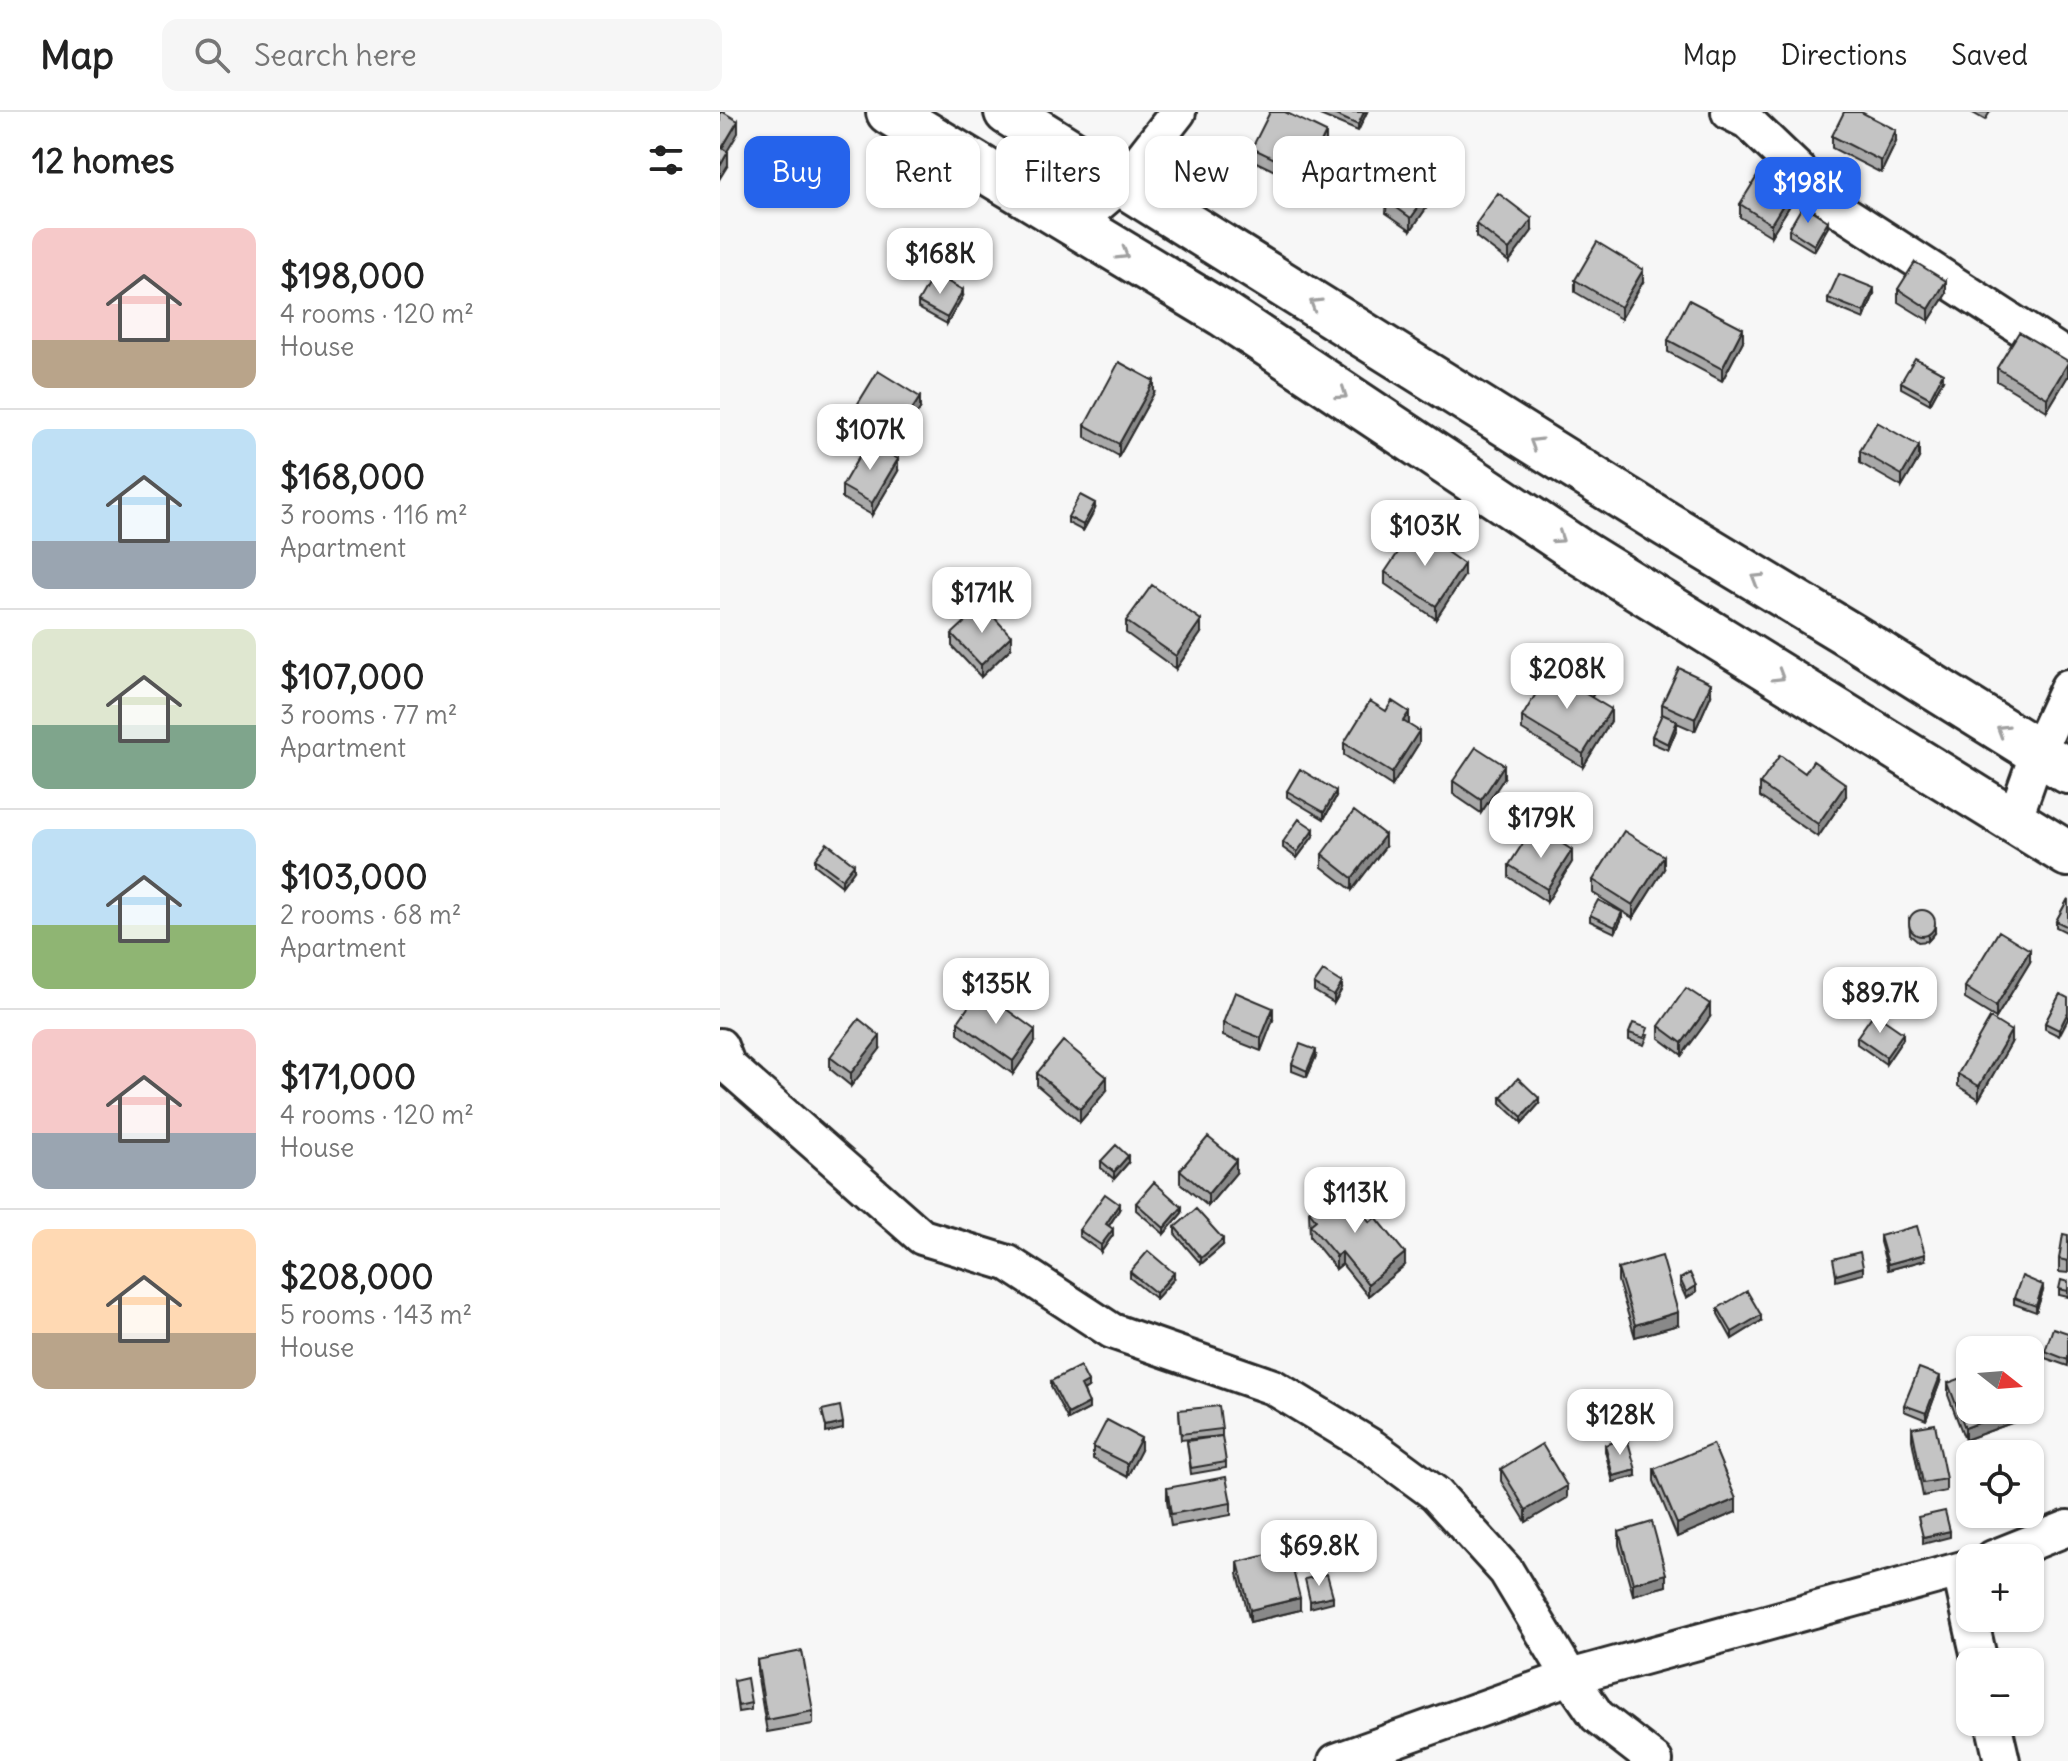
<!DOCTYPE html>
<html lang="en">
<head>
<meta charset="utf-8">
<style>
  :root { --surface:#fff; --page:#f6f6f6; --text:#222; --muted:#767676; --line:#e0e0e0; --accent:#2563eb }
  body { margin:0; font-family:Delius,sans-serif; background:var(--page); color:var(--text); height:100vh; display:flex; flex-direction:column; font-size:30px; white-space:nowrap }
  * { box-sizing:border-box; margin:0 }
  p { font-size:26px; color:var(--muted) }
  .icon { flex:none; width:44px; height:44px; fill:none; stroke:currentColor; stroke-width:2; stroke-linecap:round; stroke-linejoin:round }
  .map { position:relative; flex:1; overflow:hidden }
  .drawer { display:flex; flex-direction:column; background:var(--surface); width:720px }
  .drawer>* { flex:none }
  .guide { position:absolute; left:24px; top:24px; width:760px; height:72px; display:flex; gap:16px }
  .needle { width:52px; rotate:107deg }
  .buttons { position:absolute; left:1236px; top:1224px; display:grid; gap:16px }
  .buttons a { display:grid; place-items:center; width:88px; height:88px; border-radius:16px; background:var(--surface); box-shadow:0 2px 6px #0004; font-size:40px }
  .price { position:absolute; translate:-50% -68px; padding:0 18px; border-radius:16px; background:#fff; color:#222; font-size:26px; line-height:52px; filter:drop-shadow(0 2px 4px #0008) }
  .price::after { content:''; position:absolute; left:50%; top:48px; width:24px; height:18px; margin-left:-12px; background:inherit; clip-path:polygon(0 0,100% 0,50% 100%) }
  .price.active { background:var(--accent); color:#fff }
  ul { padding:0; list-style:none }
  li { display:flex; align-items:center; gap:24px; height:200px; padding:0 32px }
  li+li { border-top:2px solid var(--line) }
  li span { display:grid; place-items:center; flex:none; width:224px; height:160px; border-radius:16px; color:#555 }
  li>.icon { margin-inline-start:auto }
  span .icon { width:96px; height:96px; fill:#fffc; stroke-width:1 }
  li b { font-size:34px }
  h2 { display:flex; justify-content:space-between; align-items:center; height:96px; padding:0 32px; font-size:34px }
  .chip { padding:0 28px; border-radius:16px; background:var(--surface); box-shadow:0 2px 6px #0004; font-size:28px; line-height:72px }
  .chip.active { background:var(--accent); color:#fff }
  header { display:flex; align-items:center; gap:48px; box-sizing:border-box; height:112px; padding:0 40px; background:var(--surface); border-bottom:2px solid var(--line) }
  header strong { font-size:38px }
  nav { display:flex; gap:44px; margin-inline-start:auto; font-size:28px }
  .search { width:560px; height:72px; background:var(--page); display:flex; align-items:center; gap:20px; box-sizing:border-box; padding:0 28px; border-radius:16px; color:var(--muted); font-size:30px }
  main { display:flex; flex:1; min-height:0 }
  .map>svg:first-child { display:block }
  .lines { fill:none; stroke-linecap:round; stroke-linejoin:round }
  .minor-casing { stroke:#2b2b2b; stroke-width:40 }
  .major-casing { stroke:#2b2b2b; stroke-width:50 }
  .minor { stroke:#fff; stroke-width:34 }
  .major { stroke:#fff; stroke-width:44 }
  .wall { fill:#a9a9a9; stroke:#2b2b2b; stroke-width:2 }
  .shaded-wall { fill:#898989; stroke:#2b2b2b; stroke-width:2 }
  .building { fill:#c4c4c4; stroke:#2b2b2b; stroke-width:2 }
  .oneway { stroke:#a0a0a0 }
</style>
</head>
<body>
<header>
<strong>Map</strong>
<div class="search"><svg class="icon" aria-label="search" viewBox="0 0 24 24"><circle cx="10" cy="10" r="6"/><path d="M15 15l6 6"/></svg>Search here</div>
<nav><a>Map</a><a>Directions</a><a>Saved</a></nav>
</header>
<main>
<section class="drawer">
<h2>12 homes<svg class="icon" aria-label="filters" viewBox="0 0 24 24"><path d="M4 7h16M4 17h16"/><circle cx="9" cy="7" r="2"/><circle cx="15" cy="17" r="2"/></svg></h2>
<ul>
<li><span style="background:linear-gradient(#f6c9c9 70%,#b9a48a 0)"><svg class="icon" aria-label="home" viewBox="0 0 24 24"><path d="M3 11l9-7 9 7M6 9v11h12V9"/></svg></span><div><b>$198,000</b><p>4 rooms · 120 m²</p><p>House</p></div></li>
<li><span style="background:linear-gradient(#bfe0f5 70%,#9aa5b1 0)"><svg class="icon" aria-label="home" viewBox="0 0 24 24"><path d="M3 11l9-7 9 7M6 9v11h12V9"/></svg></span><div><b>$168,000</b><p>3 rooms · 116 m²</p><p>Apartment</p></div></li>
<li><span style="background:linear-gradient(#dfe7d0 60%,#7fa58c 0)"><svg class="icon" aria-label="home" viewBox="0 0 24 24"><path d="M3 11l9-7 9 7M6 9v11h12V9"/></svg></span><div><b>$107,000</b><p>3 rooms · 77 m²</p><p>Apartment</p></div></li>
<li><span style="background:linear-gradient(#bfe0f5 60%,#8fb573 0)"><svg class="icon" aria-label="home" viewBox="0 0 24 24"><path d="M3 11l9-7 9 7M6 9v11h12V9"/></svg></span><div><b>$103,000</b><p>2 rooms · 68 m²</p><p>Apartment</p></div></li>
<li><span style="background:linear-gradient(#f6c9c9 65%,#9aa5b1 0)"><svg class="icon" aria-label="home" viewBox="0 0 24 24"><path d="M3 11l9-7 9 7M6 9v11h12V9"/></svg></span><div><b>$171,000</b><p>4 rooms · 120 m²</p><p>House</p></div></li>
<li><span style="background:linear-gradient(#ffd9b3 65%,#b9a48a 0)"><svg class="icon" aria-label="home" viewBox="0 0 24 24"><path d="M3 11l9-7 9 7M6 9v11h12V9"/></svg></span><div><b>$208,000</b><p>5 rooms · 143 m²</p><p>House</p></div></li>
</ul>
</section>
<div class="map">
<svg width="1348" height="1649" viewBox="0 0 1348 1649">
  <rect width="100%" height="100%" fill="#f7f7f7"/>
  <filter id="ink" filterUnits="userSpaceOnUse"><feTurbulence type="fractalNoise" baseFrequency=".0125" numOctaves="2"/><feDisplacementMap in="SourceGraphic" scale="16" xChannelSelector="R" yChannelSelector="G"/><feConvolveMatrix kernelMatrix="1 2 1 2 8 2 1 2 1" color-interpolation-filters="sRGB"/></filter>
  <g filter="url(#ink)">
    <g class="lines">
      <g class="minor-casing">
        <path id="minor" d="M1009 0 1027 9 1121 99 1348 246
          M351 110 375 95 402 72 458 0
          M1294 708 1318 640 1348 575
          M0 934 8 954 202 1125 288 1151 392 1219 553 1275 652 1335 716 1382 786 1459 850 1565 877 1604 935 1649
          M1273 1446 1348 1416
          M1240 1459 1250 1505
          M1250 1506 1260 1550
          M1273 1610 1282 1649
          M616 1649 850 1565 1250 1455"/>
      </g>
      <g class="major-casing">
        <path id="major" d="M169 0 503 202 863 442 1348 742
          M287 0 941 409 1130 523 1348 659"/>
      </g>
      <use href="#minor" class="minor"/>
      <use href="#major" class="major"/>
    </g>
    <path class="wall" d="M600 0H647L638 19 600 3Z
      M1251 0H1270L1265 8Z
      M1112 24 1176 30 1161 61 1112 36Z
      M606 33 586 74 532 48V36Z
      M648 62 721 75 691 118 666 101 667 87 648 75Z
      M1072 90 1051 124 1020 105V92Z
      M756 112 812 119 789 150 756 125Z
      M1108 115 1094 139 1069 124V117Z
      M855 168 923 170 901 207 855 180Z
      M1178 177 1226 182 1209 209 1178 190Z
      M1154 182 1144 207 1108 192V186Z
      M243 184 227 212 198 196V190Z
      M948 228 1023 229 1002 269 948 240Z
      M1348 249V264L1327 299 1277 269V256Z
      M1223 268 1210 292 1181 276V270Z
      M434 281 399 344 365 325V313Z
      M200 297 175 336 134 310V298Z
      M1140 339 1199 346 1182 375 1140 351Z
      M178 359 152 403 122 386V374Z
      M375 397 363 419 348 411V405Z
      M665 460 744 464 716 507 665 472Z
      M230 483 259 484 245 502 230 489Z
      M406 509 481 521 456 557 406 521Z
      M232 522 291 536 261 565 232 534Z
      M848 571 873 583 871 585 891 609 863 655 802 618V605Z
      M991 583 975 619 957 611V616L948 638 932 631V624L942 603V592Z
      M688 612 699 631 672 674 624 643V631Z
      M1085 661 1126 684 1098 725 1040 685V672Z
      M784 666 761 701 733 682V669Z
      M567 679 616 685 604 707 567 685Z
      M594 723 577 746 563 736V730Z
      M826 733 852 750 827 790 789 765V753Z
      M665 735 632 778 602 755V742Z
      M95 747 134 758 122 774 95 753Z
      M944 757 913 806 873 781V768Z
      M1348 787V821L1336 815V809Z
      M870 803 902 806 895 821 870 809Z
      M1189 806 1215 821 1208 829 1198 830 1190 823Z
      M1310 850 1276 906 1245 887V875Z
      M594 872 622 877 614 891 594 879Z
      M1340 882 1339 924 1325 917V911Z
      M990 905 962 943 939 926V914Z
      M553 908 541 939 503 924V911Z
      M238 910 315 930 293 962 238 922Z
      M909 921 928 923 924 933 909 928Z
      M1137 925 1183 927 1166 952 1137 932Z
      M1291 931 1259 987 1238 974V962Z
      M160 937 131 974 110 957V945Z
      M596 944 587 965 572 959V952Z
      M317 961 387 978 360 1010 317 973Z
      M781 985 819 992 802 1011 781 991Z
      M381 1049 408 1051 394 1067 381 1056Z
      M460 1058 516 1061 488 1094 460 1071Z
      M416 1091 462 1101 444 1122 416 1098Z
      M399 1098 389 1114 393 1123 381 1140 359 1124V1118Z
      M589 1099 685 1153 648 1184 622 1152 616 1157 590 1125Z
      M455 1115 503 1133 481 1152 455 1122Z
      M1348 1123V1161L1339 1160V1147Z
      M1160 1124 1205 1148 1168 1158 1160 1130Z
      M898 1157 958 1213 915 1225 898 1169Z
      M410 1160 454 1167 436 1187 410 1166Z
      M960 1167 976 1180 966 1186 960 1173Z
      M1348 1170V1185L1339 1183V1177Z
      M1323 1179 1316 1200 1294 1192V1186Z
      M998 1196 1041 1209 1012 1227 998 1202Z
      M1348 1221V1254L1325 1246V1239Z
      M331 1269 368 1276 364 1279 369 1297 348 1308 331 1275Z
      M1220 1270 1206 1308 1184 1299V1293Z
      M1228 1271 1305 1298V1306L1245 1328 1228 1283Z
      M459 1298 502 1317V1324L461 1328Z
      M1192 1316 1226 1367V1379L1203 1384 1192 1328Z
      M467 1329 506 1350V1356L471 1362Z
      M885 1333 916 1364 893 1370 885 1339Z
      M373 1335 421 1338 407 1365 373 1347Z
      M781 1357 847 1386 806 1410 781 1369Z
      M934 1357 1016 1400 957 1425 934 1369Z
      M447 1376 511 1391V1403L451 1414 447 1389Z
      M899 1420 946 1474 913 1483 899 1433Z
      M518 1450 580 1498 530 1510 518 1462Z
      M37 1548 93 1599V1612L47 1620 37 1560Z
      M14 1569 31 1591V1598L18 1600Z"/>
    <path class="shaded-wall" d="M644 0H647L638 19V13Z
      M18 9V21L2 48V36Z
      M1176 18V30L1161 61V49Z
      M606 20V33L586 74V62Z
      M8 40V53L0 66V54Z
      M721 63V75L691 118V106Z
      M1072 78V90L1051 124V112Z
      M812 107V119L789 150V138Z
      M1108 109V115L1094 139V133Z
      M923 158V170L901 207V195Z
      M1226 169V182L1209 209V197Z
      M1154 176V182L1144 207V200Z
      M243 178V184L227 212V206Z
      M1023 216V229L1002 269V257Z
      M1348 251V264L1327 299V286Z
      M1223 261V268L1210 292V286Z
      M434 269V281L399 344V332Z
      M200 285V297L175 336V324Z
      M1199 334V346L1182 375V363Z
      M178 347V359L152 403V391Z
      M375 391V397L363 419V413Z
      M744 452V464L716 507V494Z
      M259 478V484L245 502V496Z
      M481 508V521L456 557V544Z
      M291 524V536L261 565V553Z
      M873 571V583L866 594V582Z
      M991 571V583L975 619V607Z
      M891 597V609L863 655V642Z
      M689 600V612L683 621V609Z
      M957 609V616L948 638V632Z
      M699 619V631L672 674V661Z
      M784 653V666L761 701V688Z
      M1126 672V684L1098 725V712Z
      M616 679V685L604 707V700Z
      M594 717V723L577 746V740Z
      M665 723V735L632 778V766Z
      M852 738V750L827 790V777Z
      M944 744V757L913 806V793Z
      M134 752V758L122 774V767Z
      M902 800V806L895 821V815Z
      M1215 815V821L1208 829V823Z
      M1310 838V850L1276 906V894Z
      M622 871V877L614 891V884Z
      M990 892V905L962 943V931Z
      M553 896V908L541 939V926Z
      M1348 900V907L1339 924V918Z
      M315 918V930L293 962V949Z
      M1291 919V931L1259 987V974Z
      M1183 921V927L1166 952V945Z
      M160 924V937L131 974V961Z
      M596 938V944L587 965V959Z
      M387 965V978L360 1010V997Z
      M819 986V992L802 1011V1005Z
      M408 1044V1051L394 1067V1060Z
      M516 1048V1061L488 1094V1082Z
      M399 1092V1098L386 1118V1112Z
      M462 1095V1101L444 1122V1116Z
      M393 1117V1123L381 1140V1133Z
      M503 1127V1133L481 1152V1146Z
      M622 1140V1152L616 1157V1144Z
      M685 1141V1153L648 1184V1172Z
      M1205 1142V1148L1168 1158V1152Z
      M1143 1155V1162L1116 1169V1163Z
      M454 1161V1167L436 1187V1181Z
      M1323 1173V1179L1316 1200V1194Z
      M976 1174V1180L966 1186V1180Z
      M958 1200V1213L915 1225V1213Z
      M1041 1203V1209L1012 1227V1220Z
      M1220 1264V1270L1206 1308V1301Z
      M368 1270V1276L361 1280V1274Z
      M369 1291V1297L348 1308V1302Z
      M1293 1298H1305V1306L1245 1328V1316Z
      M123 1311V1317L106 1321V1315Z
      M421 1326V1338L407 1365V1352Z
      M916 1358V1364L893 1370V1364Z
      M847 1374V1386L806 1410V1398Z
      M1016 1387V1400L957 1425V1412Z
      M1230 1419V1425L1203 1432V1425Z
      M946 1462V1474L913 1483V1471Z
      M613 1484V1490L590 1496V1489Z
      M580 1486V1498L530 1510V1498Z"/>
    <path class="building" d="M0 0H3L18 9 2 36 8 40 0 54Z
      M550 0H565L606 20 586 62 532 36Z
      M609 0H644L638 13Z
      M1124 0H1141L1176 18 1161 49 1112 24Z
      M673 29 721 63 691 106 666 88 673 79 648 62Z
      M1041 58 1072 78 1051 112 1020 92Z
      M778 81 812 107 789 138 756 112Z
      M1083 93 1108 109 1094 133 1069 117Z
      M877 130 923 158 901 195 855 168Z
      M1195 150 1226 169 1209 197 1178 177Z
      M214 162 243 178 227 206 198 190Z
      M1119 162 1154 176 1144 200 1108 186Z
      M969 188 1023 216 1002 257 948 228Z
      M1299 220 1348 249V251L1327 286 1277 256Z
      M1195 246 1223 261 1210 286 1181 270Z
      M399 250 434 269 399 332 365 313Z
      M158 259 200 285 175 324 134 298Z
      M1157 310 1199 334 1182 363 1140 339Z
      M148 329 178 347 152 391 122 374Z
      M360 383 375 391 363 413 348 405Z
      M694 417 744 452 716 494 665 460Z
      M244 466 259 478 245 496 230 483Z
      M432 473 481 508 456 544 406 509Z
      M263 493 291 524 261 553 232 522Z
      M959 556 991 571 975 607 942 592Z
      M829 560 848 571 855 560 873 571 866 582 891 597 863 642 802 605Z
      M650 589 666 599 672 589 689 600 683 609 699 619 672 661 624 631Z
      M942 602 957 609 948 632 932 624Z
      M756 635 784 653 761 688 733 669Z
      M1060 643 1085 661 1093 649 1126 672 1098 712 1040 672Z
      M580 657 616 679 604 700 567 679Z
      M634 699 665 723 632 766 602 742Z
      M579 707 594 717 577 740 563 730Z
      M904 719 944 744 913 793 873 768Z
      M809 722 826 733 832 725 852 738 827 777 789 753Z
      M107 731 134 752 122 767 95 747Z
      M1348 787V815L1336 809Z
      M878 788 902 800 895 815 870 803Z
      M1189 811a13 13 0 1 1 26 0a13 13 0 1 1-26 0Z
      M1279 819 1310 838 1276 894 1245 875Z
      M603 859 622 871 614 884 594 872Z
      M966 876 990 892 962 931 939 914Z
      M260 878 315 918 293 949 238 910Z
      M515 880 553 896 541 926 503 911Z
      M1340 882 1348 886V900L1339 918 1325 911Z
      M1154 901 1183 921 1166 945 1137 925Z
      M1270 906 1291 919 1259 974 1238 962Z
      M139 907 160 924 131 961 110 945Z
      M913 911 928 916 924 926 909 921Z
      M343 929 387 965 360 997 317 961Z
      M580 932 596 938 587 959 572 952Z
      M798 966 819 986 802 1005 781 985Z
      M488 1025 516 1048 488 1082 460 1058Z
      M396 1033 408 1044 394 1060 381 1049Z
      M434 1070 462 1095 444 1116 416 1091Z
      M620 1073 650 1110 656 1105 685 1141 648 1172 622 1140 616 1144 590 1113 596 1108 589 1099Z
      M385 1082 399 1092 386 1112 393 1117 381 1133 359 1118Z
      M476 1097 503 1127 481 1146 455 1115Z
      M1197 1114 1205 1142 1168 1152 1160 1124Z
      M1343 1122 1348 1123V1149L1339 1147Z
      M428 1139 454 1161 436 1181 410 1160Z
      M1140 1140 1143 1155 1116 1163 1113 1147Z
      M942 1144 958 1200 915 1213 898 1157Z
      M970 1161 976 1174 966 1180 960 1167Z
      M1302 1164 1323 1173 1316 1194 1294 1186Z
      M1341 1168 1348 1170V1179L1339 1177Z
      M1027 1179 1041 1203 1012 1220 998 1196Z
      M1333 1216 1348 1221V1248L1325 1239Z
      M360 1254 368 1270 361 1274 369 1291 348 1302 331 1269Z
      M1199 1256 1220 1264 1206 1301 1184 1293Z
      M1250 1263V1298H1293L1245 1316 1228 1271Z
      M120 1294 123 1311 106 1315 102 1298Z
      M499 1294 502 1317 461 1322 459 1298Z
      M387 1308 421 1326 407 1352 373 1335Z
      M1215 1312 1226 1367 1203 1371 1192 1316Z
      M502 1324 506 1350 471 1356 467 1329Z
      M907 1326 916 1358 893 1364 885 1333Z
      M822 1332 847 1374 806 1398 781 1357Z
      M993 1332 1016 1387 957 1412 934 1357Z
      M506 1365 511 1391 451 1402 447 1376Z
      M1225 1399 1230 1419 1203 1425 1198 1405Z
      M932 1410 946 1462 913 1471 899 1420Z
      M568 1438 580 1486 530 1498 518 1450Z
      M607 1462 613 1484 590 1489 585 1467Z
      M82 1539 93 1599 47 1608 37 1548Z
      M27 1566 31 1591 18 1594 14 1569Z"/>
    <defs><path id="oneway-chevron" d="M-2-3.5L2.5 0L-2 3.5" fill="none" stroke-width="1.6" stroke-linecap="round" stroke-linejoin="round" transform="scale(2)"/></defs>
    <g class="oneway">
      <use href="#oneway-chevron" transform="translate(403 142) rotate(31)"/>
      <use href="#oneway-chevron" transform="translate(595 192) rotate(-148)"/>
      <use href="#oneway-chevron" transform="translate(622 282) rotate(34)"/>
      <use href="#oneway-chevron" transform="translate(815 331) rotate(-148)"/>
      <use href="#oneway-chevron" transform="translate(839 426) rotate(34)"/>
      <use href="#oneway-chevron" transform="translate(1037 467) rotate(-149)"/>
      <use href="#oneway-chevron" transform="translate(1059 564) rotate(32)"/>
      <use href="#oneway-chevron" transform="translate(1282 618) rotate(-148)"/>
    </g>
  </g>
</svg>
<div class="buttons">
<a><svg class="needle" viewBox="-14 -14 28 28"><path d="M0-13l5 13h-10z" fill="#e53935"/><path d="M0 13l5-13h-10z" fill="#767676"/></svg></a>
<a><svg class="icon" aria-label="locate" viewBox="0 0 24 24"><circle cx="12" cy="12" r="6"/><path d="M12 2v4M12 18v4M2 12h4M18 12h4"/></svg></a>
<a>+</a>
<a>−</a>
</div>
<b class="price active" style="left:1088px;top:113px">$198K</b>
<b class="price" style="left:220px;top:184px">$168K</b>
<b class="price" style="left:150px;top:360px">$107K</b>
<b class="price" style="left:705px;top:456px">$103K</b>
<b class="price" style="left:262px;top:523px">$171K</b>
<b class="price" style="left:847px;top:599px">$208K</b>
<b class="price" style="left:821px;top:748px">$179K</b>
<b class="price" style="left:276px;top:914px">$135K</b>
<b class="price" style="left:1160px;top:923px">$89.7K</b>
<b class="price" style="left:635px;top:1123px">$113K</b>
<b class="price" style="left:900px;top:1345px">$128K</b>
<b class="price" style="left:599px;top:1476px">$69.8K</b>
<div class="guide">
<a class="chip active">Buy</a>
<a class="chip">Rent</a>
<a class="chip">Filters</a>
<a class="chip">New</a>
<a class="chip">Apartment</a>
</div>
</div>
</main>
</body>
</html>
